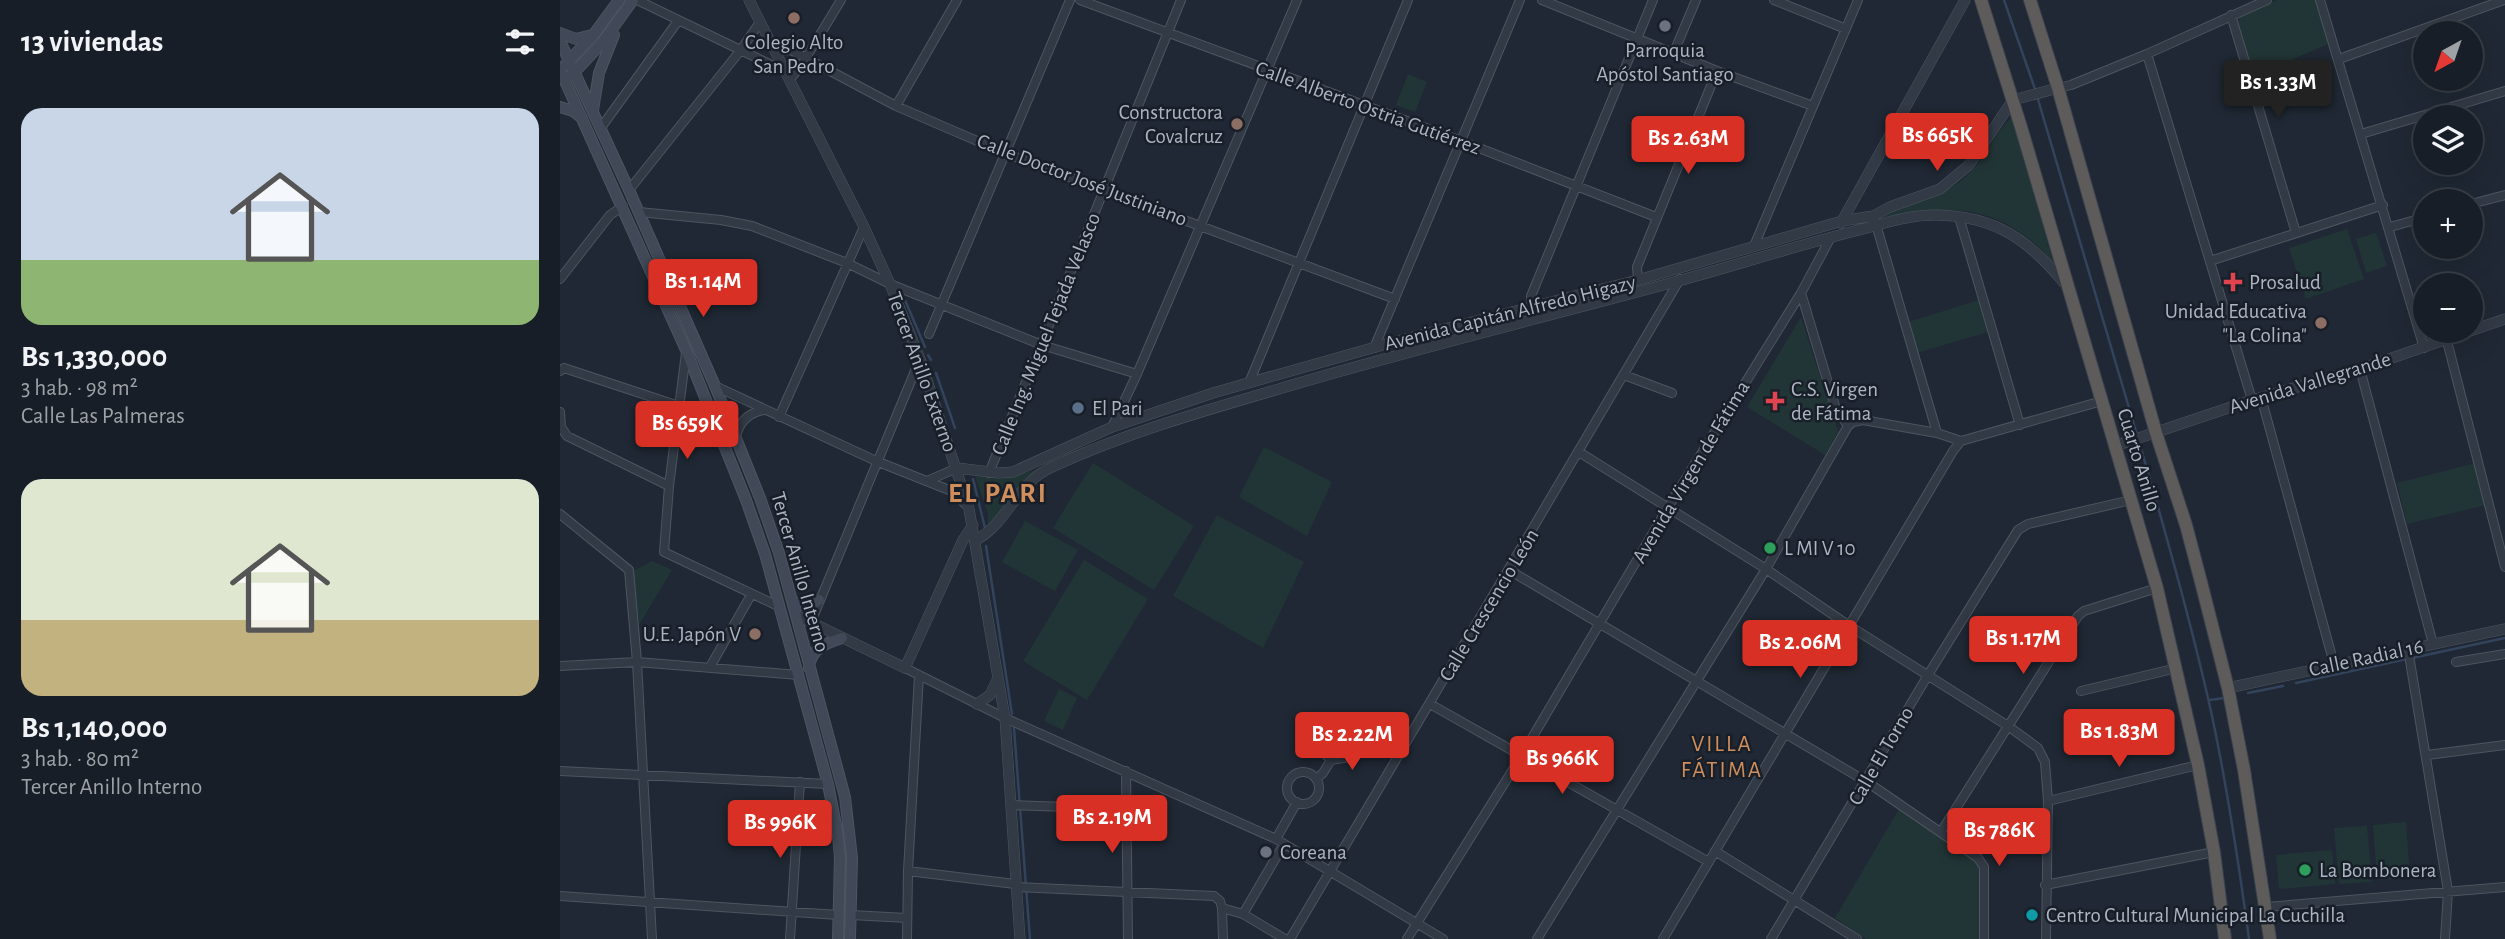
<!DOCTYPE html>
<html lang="es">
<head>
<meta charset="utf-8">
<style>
  :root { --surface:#171e27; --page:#20272f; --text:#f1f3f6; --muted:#9ea2a7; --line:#363c44; --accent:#d93025 }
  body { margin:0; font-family:"Alegreya Sans",sans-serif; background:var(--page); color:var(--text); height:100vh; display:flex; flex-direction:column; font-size:26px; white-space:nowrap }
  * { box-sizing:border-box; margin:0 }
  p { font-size:23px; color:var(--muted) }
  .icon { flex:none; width:38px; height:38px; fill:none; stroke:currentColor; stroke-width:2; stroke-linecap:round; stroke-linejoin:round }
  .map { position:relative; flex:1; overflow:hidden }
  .sheet { display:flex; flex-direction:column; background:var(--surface); width:560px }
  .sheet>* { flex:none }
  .needle { width:46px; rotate:220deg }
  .buttons { position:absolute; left:1853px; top:21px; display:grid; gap:14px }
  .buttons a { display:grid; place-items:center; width:70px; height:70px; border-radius:50%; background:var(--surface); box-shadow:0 7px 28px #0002,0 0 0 2px var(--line); font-size:35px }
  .price { position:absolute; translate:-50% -60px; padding:0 16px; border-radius:7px; background:var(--accent); color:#fff; font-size:23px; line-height:46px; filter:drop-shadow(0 2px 4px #0008) }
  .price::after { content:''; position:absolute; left:50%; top:42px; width:21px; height:16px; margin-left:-10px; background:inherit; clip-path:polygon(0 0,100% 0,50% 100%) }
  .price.current { background:#222; color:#fff }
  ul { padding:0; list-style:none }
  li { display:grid; align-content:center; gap:14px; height:371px; padding:0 21px }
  li span { display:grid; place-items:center; height:217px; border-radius:21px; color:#555 }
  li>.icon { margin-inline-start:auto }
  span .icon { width:126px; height:126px; fill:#fffc; stroke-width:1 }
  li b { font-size:30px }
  h2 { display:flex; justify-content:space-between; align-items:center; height:84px; padding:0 21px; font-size:30px }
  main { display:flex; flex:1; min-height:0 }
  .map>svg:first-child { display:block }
  .green { fill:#223536 }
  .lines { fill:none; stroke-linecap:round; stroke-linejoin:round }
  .stream { stroke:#33435c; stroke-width:2.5 }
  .minor-casing { stroke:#4d5560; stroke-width:10 }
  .tertiary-casing { stroke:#4d5560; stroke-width:11 }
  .secondary-casing { stroke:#4d5560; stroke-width:12 }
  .trunk-casing { stroke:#3a424c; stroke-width:14 }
  .minor { stroke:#323a45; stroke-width:8 }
  .tertiary { stroke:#323a45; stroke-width:10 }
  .secondary { stroke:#414958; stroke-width:10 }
  .trunk { stroke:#5e5c5a; stroke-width:12 }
  .education-dot { fill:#8d6e63; stroke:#181f29; stroke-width:2.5 }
  .worship-dot { fill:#6b7280; stroke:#181f29; stroke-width:2.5 }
  .health-dot { fill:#e0444e; stroke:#181f29; stroke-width:2.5 }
  .service-dot { fill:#5c6f8a; stroke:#181f29; stroke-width:2.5 }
  .leisure-dot { fill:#2e9e5b; stroke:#181f29; stroke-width:2.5 }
  .culture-dot { fill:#0f9aa8; stroke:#181f29; stroke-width:2.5 }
  .labels { text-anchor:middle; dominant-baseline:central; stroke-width:5; stroke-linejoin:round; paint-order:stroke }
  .poi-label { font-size:21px; fill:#acb5c2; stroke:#181f29; text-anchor:start }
  .street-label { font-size:21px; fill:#acb5c2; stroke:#181f29 }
  .neighbourhood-label { font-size:23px; letter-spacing:2px; fill:#cf8e5b; stroke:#181f29 }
  .district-label { font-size:28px; font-weight:bold; letter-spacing:2px; fill:#cf8e5b; stroke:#181f29 }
</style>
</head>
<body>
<main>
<section class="sheet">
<h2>13 viviendas<svg class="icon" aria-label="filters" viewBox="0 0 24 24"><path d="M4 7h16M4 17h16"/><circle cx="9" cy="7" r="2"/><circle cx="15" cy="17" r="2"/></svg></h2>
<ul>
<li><span style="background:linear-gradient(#c9d6e8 70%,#8fb573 0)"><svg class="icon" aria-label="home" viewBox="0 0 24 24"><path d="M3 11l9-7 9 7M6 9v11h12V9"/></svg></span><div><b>Bs 1,330,000</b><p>3 hab. · 98 m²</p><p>Calle Las Palmeras</p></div></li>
<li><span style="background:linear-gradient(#dfe7d0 65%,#c2b280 0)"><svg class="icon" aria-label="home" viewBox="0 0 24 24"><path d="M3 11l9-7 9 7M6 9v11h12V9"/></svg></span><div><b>Bs 1,140,000</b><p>3 hab. · 80 m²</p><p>Tercer Anillo Interno</p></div></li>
</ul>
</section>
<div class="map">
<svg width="1945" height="939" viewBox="0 0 1945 939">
  <rect width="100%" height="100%" fill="#1f2834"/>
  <path class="green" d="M1717 0H1757L1771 43 1733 59 1739 75 1708 88 1701 73 1693 75 1678 22 1681 15Z
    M848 74 867 82 855 112 836 105Z
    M1452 117 1493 262C1464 228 1424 206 1378 211 1357 214 1335 219 1313 216 1353 204 1388 199 1416 166 1429 150 1437 131 1452 117Z
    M1787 229 1804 279 1746 299 1729 248Z
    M1816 233 1827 266 1806 273 1796 239Z
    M1419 300 1428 332 1357 353 1348 322Z
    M1241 317 1278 432 1265 455 1187 407Z
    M704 447 772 482 747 536 679 497Z
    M533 463 634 526 594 590 493 528Z
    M1916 463 1926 505 1847 524 1837 483Z
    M476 470 477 473C455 487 447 509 428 526V514L415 476 439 479Z
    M657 515 744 562 703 648 613 596Z
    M465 521 518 550 495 591 442 562Z
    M524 560 588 599 527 700 463 661Z
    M92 561 112 570 79 625 73 571Z
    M499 689 517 698 503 730 484 721Z
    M1339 809 1416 860 1419 865V939H1306L1275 918Z
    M1846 822 1850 878 1817 880 1813 825Z
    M1807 826 1812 882 1779 884 1774 828Z
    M1772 850 1775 884 1719 889 1716 855Z"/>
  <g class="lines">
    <path class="stream" d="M1444 0 1475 89
      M1477 96 1577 435
      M345 300 365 347
      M368 355 371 360
      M376 373 395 428
      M1579 442C1604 526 1628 612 1648 698 1666 777 1678 858 1689 939
      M413 479 425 528
      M426 546 452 714
      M1852 658 1945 638
      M1736 683 1847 659
      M1688 693 1723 686
      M1650 700 1664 698
      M454 728 470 939"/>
    <g class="minor-casing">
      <path id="minor" d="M77 0 226 72
        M520 0 901 141 1096 217
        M982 0 1157 71 1253 106
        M1214 0 1286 29
        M1760 0 1864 348
        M1671 15 1736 233
        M215 51 231 50 336 106 445 153 835 299
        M1114 52 1136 0
        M1587 54 1692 400
        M1779 59 1944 0
        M230 79 241 66 281 0
        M1498 88 1511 85 1587 54 1707 0
        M336 106 397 0
        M40 129 118 21
        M1801 134 1945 91
        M69 190 180 51 200 22
        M1911 204 1945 195
        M79 212 161 220 192 226 287 263 330 284 482 345 577 374
        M1399 217 1460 425
        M1315 221 1377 433
        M1830 227 1866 217
        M1194 246 1298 0
        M1650 261 1823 205
        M0 279 50 215 63 206
        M1078 280 1077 267 1157 71
        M1241 293 1275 406 1288 426
        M972 307 971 296 1093 0
        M369 334 510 0
        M1887 341 1945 567
        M814 348 960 0
        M126 353 109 486 104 552 220 607
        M1800 369 1873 644
        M0 371 4 368 119 406
        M1064 375 1112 393
        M689 383 848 0
        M155 386 316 461 394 492 405 504
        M1701 397 1774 664
        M0 412 1 427 7 436 109 486
        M219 417 304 227
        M552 427 577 374 737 0
        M176 437C179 422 188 413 204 410
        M1401 441 1542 401
        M1019 452 1206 569 1288 625 1448 726 1478 748 1485 762 1488 801 1486 939
        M429 473 621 0
        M367 481 397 468
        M0 514 69 570 77 662 92 939
        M949 570 1307 782 1418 858 1424 867V939
        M251 622 360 359
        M1848 649 1888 891 1885 939
        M1896 662 1945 654
        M0 666 77 662 239 675
        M150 667 191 595
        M345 668 445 718 716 839 883 939
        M1521 691 1617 668
        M870 704 1149 862
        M770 734 787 740 798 750 790 757 771 760 763 752 760 741Z
        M1867 755 1945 745
        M0 771 268 784
        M566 771 568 939
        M727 788a16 16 0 1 1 32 0a16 16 0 1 1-32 0Z
        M756 779 763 773 771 760
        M1488 801 1638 765
        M451 805 566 809
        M1381 832 1518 616 1524 611 1597 588
        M716 839 737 802
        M1155 851 1297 939
        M348 871 455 884
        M1485 885 1654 852
        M456 887 654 896 660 901 662 908 683 914 725 939
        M0 896 278 915
        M1706 907 1945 887
        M662 908 663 939
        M683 914 724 844
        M291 915 347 918
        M230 939 240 782
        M347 939 348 871 359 675
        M730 939 1120 279
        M847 939 962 755 1107 509 1241 293 1271 237
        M977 939 1206 569 1288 426 1293 422 1303 420 1377 433 1401 441
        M1103 939 1393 451 1401 441
        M1211 939 1368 675 1458 530 1468 524 1571 500"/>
    </g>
    <g class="tertiary-casing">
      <path id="tertiary" d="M189 0 304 227 330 284 360 359 409 509 445 718 460 939
        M1281 223 1405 0
        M1555 446 1692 400 1800 369 1945 319
        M397 468 438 473 453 472 552 427 653 393 837 341 1078 280 1282 221 1313 216 1330 207 1380 189 1409 165 1453 100 1498 88
        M416 540C448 523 456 483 492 467 566 433 643 411 722 388 853 349 986 317 1118 281 1177 265 1235 246 1295 231 1322 224 1347 215 1376 215 1436 216 1469 240 1506 285
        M236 615 345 668 403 540 413 525
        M1668 688 1945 629
        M417 704 430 695 438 678"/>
    </g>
    <g class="secondary-casing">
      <path id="secondary" d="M0 33 16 39 32 35
        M0 41 69 190 155 386 200 498 219 553 285 797 292 858 290 939
        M5 65 34 34 59 0
        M0 70 126 350 186 500 205 554 268 784 278 836 280 857 278 939
        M10 77 42 43 73 0
        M0 107 13 111 22 118
        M33 110 39 73 54 35
        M232 600 237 604 249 607 259 600
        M249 668C251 648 266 643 282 638"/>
    </g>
    <g class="trunk-casing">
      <path id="trunk" d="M1421 0 1461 127 1597 588 1638 765 1654 852 1665 939
        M1470 0 1498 88 1596 433 1626 525 1641 582 1668 688 1684 770 1710 939"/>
    </g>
    <use href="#minor" class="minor"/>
    <use href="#tertiary" class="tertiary"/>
    <use href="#secondary" class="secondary"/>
    <use href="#trunk" class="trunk"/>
  </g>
  <g class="education-dot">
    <circle cx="234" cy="18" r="7"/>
    <circle cx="677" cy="124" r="7"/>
    <circle cx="1761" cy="323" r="7"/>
    <circle cx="195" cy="634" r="7"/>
  </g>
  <g class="worship-dot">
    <circle cx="1105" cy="26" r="7"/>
    <circle cx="706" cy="852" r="7"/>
  </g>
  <g class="health-dot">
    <path d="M1669.5 271.5h7v7h7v7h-7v7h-7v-7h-7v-7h7z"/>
    <path d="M1211.5 390.5h7v7h7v7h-7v7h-7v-7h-7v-7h7z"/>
  </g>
  <circle class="service-dot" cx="518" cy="408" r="7"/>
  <g class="leisure-dot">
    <circle cx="1210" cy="548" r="7"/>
    <circle cx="1745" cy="870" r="7"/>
  </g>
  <circle class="culture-dot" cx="1472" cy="915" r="7"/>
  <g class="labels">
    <g class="poi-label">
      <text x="234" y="42" text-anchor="middle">Colegio Alto<tspan x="234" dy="24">San Pedro</tspan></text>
      <text x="1105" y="50" text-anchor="middle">Parroquia<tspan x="1105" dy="24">Apóstol Santiago</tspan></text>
      <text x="663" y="112" text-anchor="end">Constructora<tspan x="663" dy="24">Covalcruz</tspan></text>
      <text x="1689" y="282">Prosalud</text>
      <text x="1747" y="311" text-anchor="end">Unidad Educativa<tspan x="1747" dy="24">"La Colina"</tspan></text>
      <text x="1231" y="389">C.S. Virgen<tspan x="1231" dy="24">de Fátima</tspan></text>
      <text x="532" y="408">El Pari</text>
      <text x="1224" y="548">L MI V 10</text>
      <text x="181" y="634" text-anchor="end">U.E. Japón V</text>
      <text x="720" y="852">Coreana</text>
      <text x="1759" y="870">La Bombonera</text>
      <text x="1486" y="915">Centro Cultural Municipal La Cuchilla</text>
    </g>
    <g class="street-label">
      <text transform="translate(808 108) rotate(20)">Calle Alberto Ostria Gutiérrez</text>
      <text transform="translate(522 180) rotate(21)">Calle Doctor José Justiniano</text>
      <text transform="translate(950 313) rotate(-14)">Avenida Capitán Alfredo Higazy</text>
      <text transform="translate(486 334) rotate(-68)">Calle Ing. Miguel Tejada Velasco</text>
      <text transform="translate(362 372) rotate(70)">Tercer Anillo Externo</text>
      <text transform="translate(1750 383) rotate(-17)">Avenida Vallegrande</text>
      <text transform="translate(1579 460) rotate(73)">Cuarto Anillo</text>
      <text transform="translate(1131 472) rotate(-59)">Avenida Virgen de Fátima</text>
      <text transform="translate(240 572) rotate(74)">Tercer Anillo Interno</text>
      <text transform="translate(929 605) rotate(-59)">Calle Crescencio León</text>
      <text transform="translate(1806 658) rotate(-12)">Calle Radial 16</text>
      <text transform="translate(1321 756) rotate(-60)">Calle El Torno</text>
    </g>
    <g class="neighbourhood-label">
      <text x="1162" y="744">VILLA<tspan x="1162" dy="26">FÁTIMA</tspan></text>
    </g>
    <g class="district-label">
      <text x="438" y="494">EL PARI</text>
    </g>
  </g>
</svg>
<div class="buttons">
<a><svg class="needle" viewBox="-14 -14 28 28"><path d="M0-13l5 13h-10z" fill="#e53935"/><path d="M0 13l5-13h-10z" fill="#9ea2a7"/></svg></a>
<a><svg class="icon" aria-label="layers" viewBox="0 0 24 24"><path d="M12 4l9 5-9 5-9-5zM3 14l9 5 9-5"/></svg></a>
<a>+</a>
<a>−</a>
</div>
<b class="price current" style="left:1718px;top:120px">Bs 1.33M</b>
<b class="price" style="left:1377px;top:173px">Bs 665K</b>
<b class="price" style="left:1128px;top:176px">Bs 2.63M</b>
<b class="price" style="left:143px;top:319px">Bs 1.14M</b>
<b class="price" style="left:127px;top:461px">Bs 659K</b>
<b class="price" style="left:1463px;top:676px">Bs 1.17M</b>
<b class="price" style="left:1240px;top:680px">Bs 2.06M</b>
<b class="price" style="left:1559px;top:769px">Bs 1.83M</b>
<b class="price" style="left:792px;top:772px">Bs 2.22M</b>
<b class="price" style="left:1002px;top:796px">Bs 966K</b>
<b class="price" style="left:552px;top:855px">Bs 2.19M</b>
<b class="price" style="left:220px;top:860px">Bs 996K</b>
<b class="price" style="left:1439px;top:868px">Bs 786K</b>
</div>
</main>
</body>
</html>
